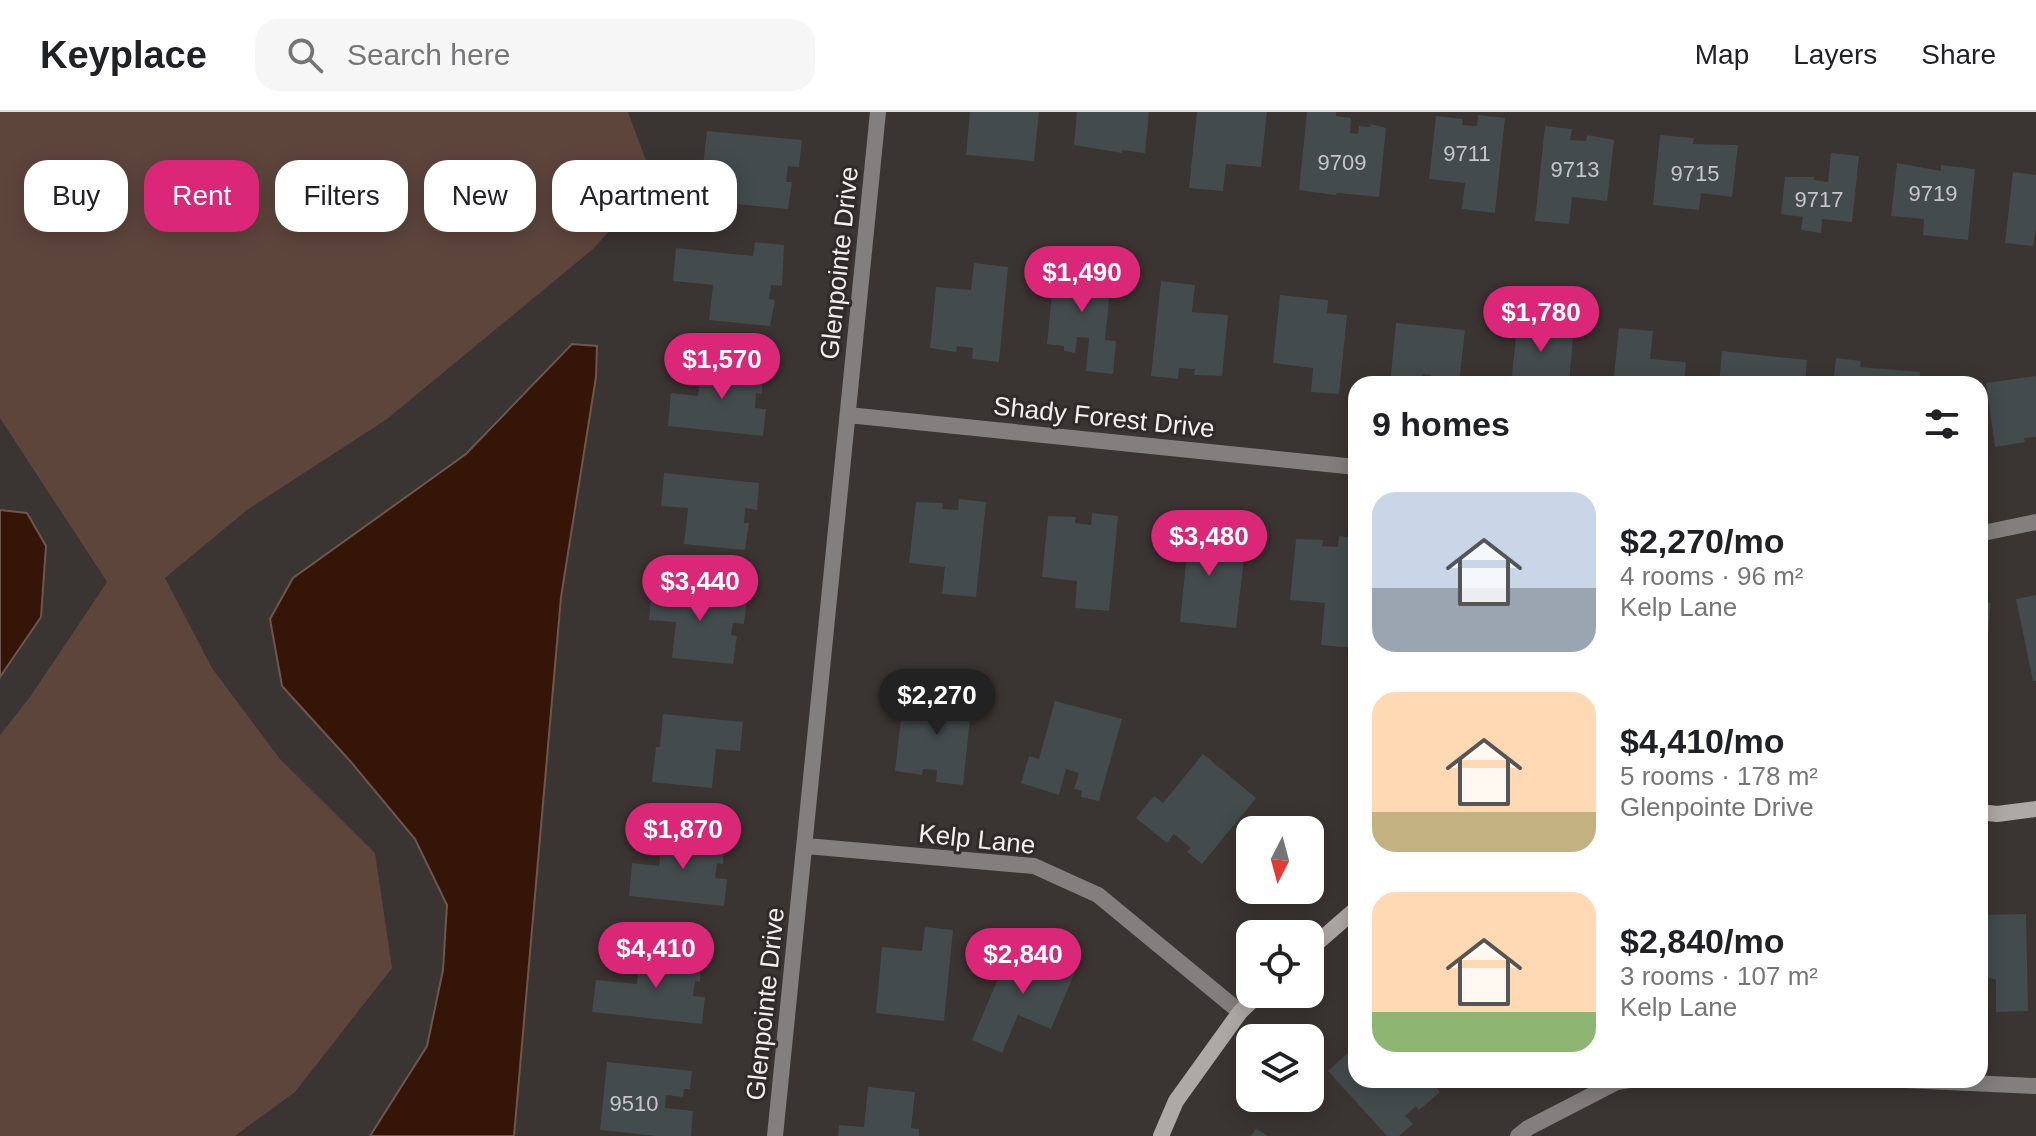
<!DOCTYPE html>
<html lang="en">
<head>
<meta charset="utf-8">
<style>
  :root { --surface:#fff; --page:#f6f6f6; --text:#202124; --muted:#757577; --line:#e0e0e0; --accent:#db2777 }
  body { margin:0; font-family:Helvetica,sans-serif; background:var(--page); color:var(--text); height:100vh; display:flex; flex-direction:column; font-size:30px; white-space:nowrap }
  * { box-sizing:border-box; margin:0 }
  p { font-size:26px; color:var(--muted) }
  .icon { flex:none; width:44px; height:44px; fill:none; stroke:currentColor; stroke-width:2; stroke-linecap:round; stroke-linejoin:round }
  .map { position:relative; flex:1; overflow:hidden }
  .panel { position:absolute; left:1348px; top:264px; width:640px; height:712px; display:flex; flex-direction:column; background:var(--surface); border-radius:24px; box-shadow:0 4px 20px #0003 }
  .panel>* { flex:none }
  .hud { position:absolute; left:24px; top:48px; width:760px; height:72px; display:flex; gap:16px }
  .needle { width:52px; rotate:186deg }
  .fabs { position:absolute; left:1236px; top:704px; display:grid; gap:16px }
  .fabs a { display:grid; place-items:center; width:88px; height:88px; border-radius:16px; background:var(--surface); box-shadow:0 4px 20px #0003; font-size:40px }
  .price { position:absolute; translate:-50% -68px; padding:0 18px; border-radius:28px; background:var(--accent); color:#fff; font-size:26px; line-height:52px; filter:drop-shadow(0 2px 4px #0008) }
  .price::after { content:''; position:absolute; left:50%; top:48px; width:24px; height:18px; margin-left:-12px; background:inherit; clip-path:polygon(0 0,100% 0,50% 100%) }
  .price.active { background:#222; color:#fff }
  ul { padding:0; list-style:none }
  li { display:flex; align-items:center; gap:24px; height:200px; padding:0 24px }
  li span { display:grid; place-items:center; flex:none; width:224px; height:160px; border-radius:24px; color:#555 }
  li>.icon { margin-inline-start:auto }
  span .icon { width:96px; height:96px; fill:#fffc; stroke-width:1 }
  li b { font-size:34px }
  h2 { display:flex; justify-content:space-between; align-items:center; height:96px; padding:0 24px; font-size:34px }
  .tag { padding:0 28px; border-radius:24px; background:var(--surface); box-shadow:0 4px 20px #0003; font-size:28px; line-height:72px }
  .tag.active { background:var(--accent); color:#fff }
  header { display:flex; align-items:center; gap:48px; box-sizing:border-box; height:112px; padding:0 40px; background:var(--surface); border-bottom:2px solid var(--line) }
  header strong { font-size:38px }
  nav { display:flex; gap:44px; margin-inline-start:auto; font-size:28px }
  .search { width:560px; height:72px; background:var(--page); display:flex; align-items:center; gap:20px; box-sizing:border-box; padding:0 28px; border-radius:24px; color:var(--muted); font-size:30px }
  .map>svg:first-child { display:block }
  .green { fill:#5d453c }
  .water { fill:#351508; stroke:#6e564d; stroke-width:2 }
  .building { fill:#434b4c }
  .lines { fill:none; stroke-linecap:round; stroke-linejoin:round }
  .street { stroke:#827f7e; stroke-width:16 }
  .secondary { stroke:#aea8a6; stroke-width:16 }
  .labels { text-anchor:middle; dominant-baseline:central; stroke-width:6; stroke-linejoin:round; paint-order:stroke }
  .number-label { font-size:22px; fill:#c7c6c6 }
  .street-label { font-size:26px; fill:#f3efee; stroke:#302a28 }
</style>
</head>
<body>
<header>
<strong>Keyplace</strong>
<div class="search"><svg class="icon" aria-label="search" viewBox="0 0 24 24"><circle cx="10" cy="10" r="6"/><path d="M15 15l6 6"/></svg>Search here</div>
<nav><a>Map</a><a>Layers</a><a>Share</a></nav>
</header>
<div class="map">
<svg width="2036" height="1024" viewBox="0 0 2036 1024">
  <rect width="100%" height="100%" fill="#3a3432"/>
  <path class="green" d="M0 0H628L654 70 593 137 387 307 247 398 165 466 212 556 280 647 375 741 392 856 295 980 235 1024H0V623L30 585 107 470 0 306Z"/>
  <path class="water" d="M572 232 597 234 596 265 561 485 514 1024H370L427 934 443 858 447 793 415 727 351 650 282 574 270 507 293 466 466 342Z
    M0 398 27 401 46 434 41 505 0 565Z"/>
  <path class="building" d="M970 0H1039L1034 49 966 43Z
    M1077 0H1149L1145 41 1122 38V41L1074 33Z
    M1197 0H1267L1261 55 1226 52 1223 79 1189 76Z
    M1307 0H1336V4L1351 6 1350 21 1358 22 1359 14 1370 15 1371 12 1386 16 1379 85 1338 81 1335 83 1299 78Z
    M1478 3 1505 6 1495 101 1462 97 1465 71 1429 67 1436 4 1463 7 1462 13 1477 14Z
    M1545 14 1572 17 1570 28 1586 29 1587 23 1614 28 1607 89 1572 85 1569 112 1535 109Z
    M707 19 802 28 799 55 788 54 786 70H792L788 97 727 91 730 55 703 53Z
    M1660 23 1694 26 1693 32 1738 33 1732 85 1701 81 1699 98 1653 93Z
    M1831 41 1859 44 1852 110 1822 107 1821 121 1801 118 1803 105 1781 102 1785 65H1814V68L1828 70Z
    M1897 51 1941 59V53L1975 57 1968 128 1923 123 1924 107 1891 104Z
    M2013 60 2036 63V117L2033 134 2005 131Z
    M755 130 784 133 782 174 771 173 769 187 775 188 770 214 709 208 713 173 673 169 676 136 753 144Z
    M974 151 1008 155 999 250 972 247 973 236 957 234 956 240 930 236 936 175 971 178Z
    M1055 152 1112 158 1105 228 1116 229 1113 262 1086 259 1089 226 1077 225 1075 241 1064 239V234L1047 232Z
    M1161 169 1195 173 1192 200 1228 203 1222 264 1194 263 1195 257 1179 256 1178 267 1151 264Z
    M1280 183 1328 188 1327 201 1347 203 1339 282 1311 280 1313 256 1273 251Z
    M1518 205 1554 209 1552 223 1573 225 1569 272H1511Z
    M1396 211 1465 218 1459 272H1430L1431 263 1422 262 1421 272H1390Z
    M1619 216 1653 219 1650 247 1686 250 1684 272H1613Z
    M1722 239 1807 248 1805 272H1719Z
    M1836 246 1861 249 1860 255 1920 260 1919 272H1833Z
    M702 248 763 255 762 282 756 281 755 296 766 297 763 324 668 314 671 281 698 284Z
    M2036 264V325L2024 326 2025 330 1995 335 1986 271Z
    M664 361 759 371 757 398 745 396 744 411H749L745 438 684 432 688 396 661 394Z
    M959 387 986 390 976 485 942 482 945 455 909 451 916 390 943 391 942 397 958 398Z
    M1092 401 1118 404 1109 499 1075 496 1077 469 1042 465 1048 404 1076 405 1075 411 1091 413Z
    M1179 407 1206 410 1202 442 1215 444 1217 428 1228 429V435L1245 437 1236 516 1180 510 1187 441 1175 440Z
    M1339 424 1356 426 1355 536 1321 533 1325 491 1290 488 1296 427 1323 428 1322 434 1338 435Z
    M652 475 747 485 744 512 733 511 731 523 737 524 733 552 672 546 676 510 649 508Z
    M2036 483V569H2033L2016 487Z
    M1980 490 1991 491 1982 575H1980Z
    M940 574 973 577 963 673 936 670 937 658 923 657 922 663 895 659 902 598 937 601Z
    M1055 589 1122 607 1099 689 1081 685 1082 679 1074 677 1079 661 1066 657 1059 683 1021 671 1029 644 1039 647Z
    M663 602 743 610 740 639 716 637 712 676 652 670 656 635H660Z
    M1203 642 1256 686 1202 752 1187 740 1191 736 1174 722 1167 731 1136 706 1154 684 1163 691Z
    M663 718 724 725 723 752 717 751 715 766 727 767 724 794 629 784 632 751 659 754Z
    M2026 802 2028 899 1996 900V868L1986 865V874H1980V803Z
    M925 815 953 818 944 909 876 901 882 835 922 839Z
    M1015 827 1039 837 1035 848 1048 853 1050 848 1075 860 1051 917 1018 903 1002 941 972 928Z
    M640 837 701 843 700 870 695 869 693 884 705 885 702 912 592 900 596 868 637 872Z
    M1352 937 1356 941V968H1429L1440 980 1419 998 1416 994 1405 1004 1413 1012 1399 1024H1387L1328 959Z
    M607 950 692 959 690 977H684L683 985 666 983 665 996 693 999 691 1024H656L600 1018Z
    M868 975 915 980 911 1016 919 1017V1024H838L839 1013 864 1015Z
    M1256 1017 1268 1024H1251Z"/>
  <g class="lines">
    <path class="street" d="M848 303 1356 355
      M1980 419 1988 420 2036 410
      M806 734 1034 754 1098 783 1240 900
      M1905 968 2036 974
      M775 1024 878 0
      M1518 1024 1528 1016 1617 970 1629 968"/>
    <path class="secondary" d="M1980 700 1997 702 2036 697
      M1310 837 1356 797
      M1161 1024 1176 989 1240 900 1259 882"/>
  </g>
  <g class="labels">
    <g class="number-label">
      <text x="1467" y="41">9711</text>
      <text x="1342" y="50">9709</text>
      <text x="1575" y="57">9713</text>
      <text x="1695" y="61">9715</text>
      <text x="1933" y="81">9719</text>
      <text x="1819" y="87">9717</text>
      <text x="634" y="991">9510</text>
    </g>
    <g class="street-label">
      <text transform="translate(839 151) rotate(-84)">Glenpointe Drive</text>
      <text transform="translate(1104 305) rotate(6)">Shady Forest Drive</text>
      <text transform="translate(977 727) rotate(6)">Kelp Lane</text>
      <text transform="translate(765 892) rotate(-84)">Glenpointe Drive</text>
    </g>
  </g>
</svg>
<div class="fabs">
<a><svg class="needle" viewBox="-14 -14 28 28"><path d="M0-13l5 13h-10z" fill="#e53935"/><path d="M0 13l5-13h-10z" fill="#757577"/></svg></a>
<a><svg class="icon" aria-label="locate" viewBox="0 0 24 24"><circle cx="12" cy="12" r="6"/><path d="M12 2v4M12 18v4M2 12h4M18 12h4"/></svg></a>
<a><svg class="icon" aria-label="layers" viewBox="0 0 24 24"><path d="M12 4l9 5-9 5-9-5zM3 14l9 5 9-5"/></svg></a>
</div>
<b class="price" style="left:1082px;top:202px">$1,490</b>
<b class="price" style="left:1541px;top:242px">$1,780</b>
<b class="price" style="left:722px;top:289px">$1,570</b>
<b class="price" style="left:1209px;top:466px">$3,480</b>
<b class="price" style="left:700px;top:511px">$3,440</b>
<b class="price active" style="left:937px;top:625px">$2,270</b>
<b class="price" style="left:683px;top:759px">$1,870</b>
<b class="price" style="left:656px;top:878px">$4,410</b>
<b class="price" style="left:1023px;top:884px">$2,840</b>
<div class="hud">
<a class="tag">Buy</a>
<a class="tag active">Rent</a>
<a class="tag">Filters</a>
<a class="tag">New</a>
<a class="tag">Apartment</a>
</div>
<section class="panel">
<h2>9 homes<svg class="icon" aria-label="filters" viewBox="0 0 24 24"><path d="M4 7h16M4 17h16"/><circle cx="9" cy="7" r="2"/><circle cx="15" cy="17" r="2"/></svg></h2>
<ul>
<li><span style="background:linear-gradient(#c9d6e8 60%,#9aa5b1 0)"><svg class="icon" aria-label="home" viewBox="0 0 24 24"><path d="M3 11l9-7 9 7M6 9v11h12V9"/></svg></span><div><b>$2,270/mo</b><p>4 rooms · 96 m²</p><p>Kelp Lane</p></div></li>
<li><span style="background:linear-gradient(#ffd9b3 75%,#c2b280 0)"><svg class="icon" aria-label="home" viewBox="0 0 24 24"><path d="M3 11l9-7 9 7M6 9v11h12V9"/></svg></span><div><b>$4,410/mo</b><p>5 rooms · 178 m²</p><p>Glenpointe Drive</p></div></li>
<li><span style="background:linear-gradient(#ffd9b3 75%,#8fb573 0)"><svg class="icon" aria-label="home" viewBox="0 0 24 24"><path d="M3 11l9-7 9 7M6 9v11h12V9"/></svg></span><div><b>$2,840/mo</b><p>3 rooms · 107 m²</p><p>Kelp Lane</p></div></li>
</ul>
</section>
</div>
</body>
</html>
